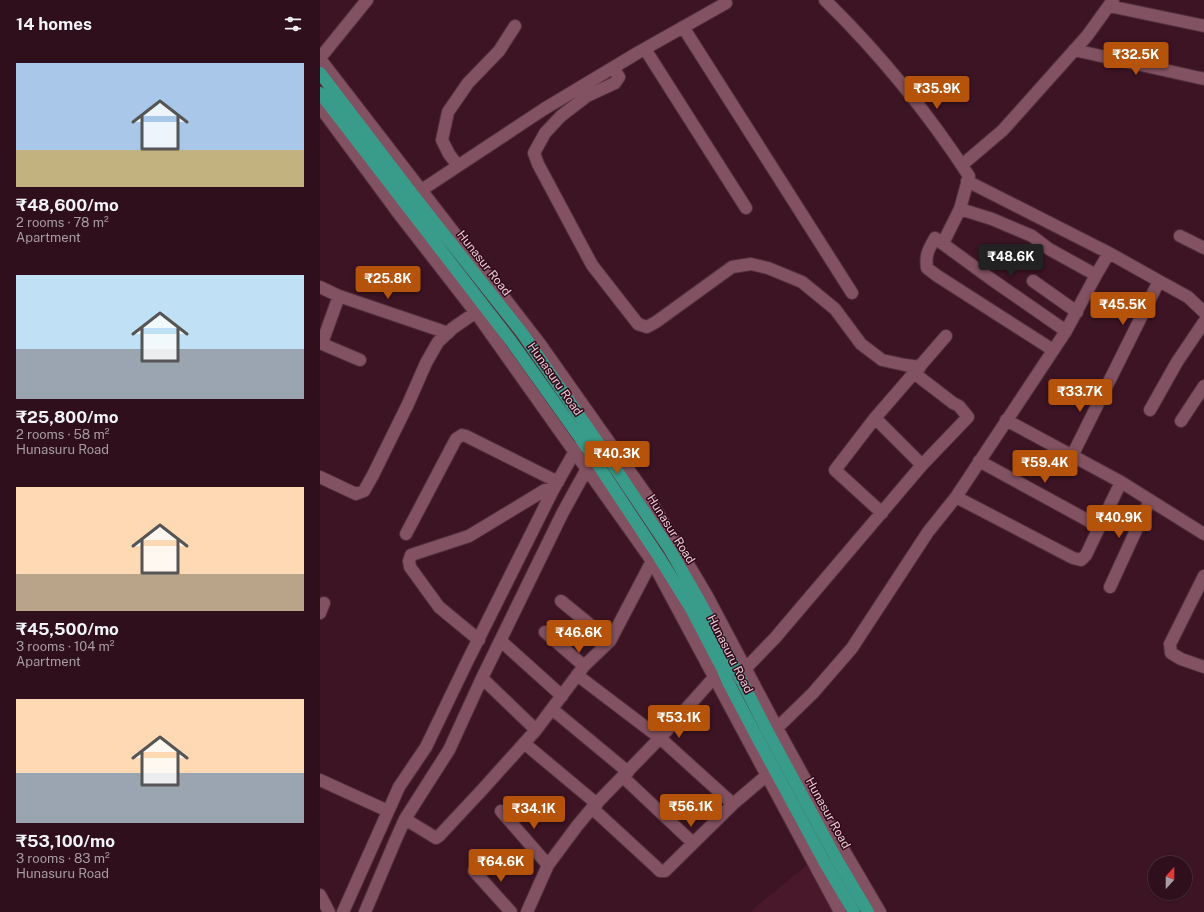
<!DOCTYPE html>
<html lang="en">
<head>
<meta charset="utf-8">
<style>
  :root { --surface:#2e0f1b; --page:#3a1d28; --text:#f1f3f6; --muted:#a79ca3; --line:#492f3a; --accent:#b45309 }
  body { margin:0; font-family:"Public Sans",sans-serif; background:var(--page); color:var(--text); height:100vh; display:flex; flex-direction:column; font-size:15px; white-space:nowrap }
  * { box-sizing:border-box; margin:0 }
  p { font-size:13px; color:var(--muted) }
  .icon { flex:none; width:22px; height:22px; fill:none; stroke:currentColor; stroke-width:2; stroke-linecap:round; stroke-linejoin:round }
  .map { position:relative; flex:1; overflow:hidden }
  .side { display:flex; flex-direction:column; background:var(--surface); width:320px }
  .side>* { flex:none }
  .needle { width:26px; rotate:21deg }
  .controls { position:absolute; left:828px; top:856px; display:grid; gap:8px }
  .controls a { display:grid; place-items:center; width:44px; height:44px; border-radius:50%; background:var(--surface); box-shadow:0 1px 3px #0004,0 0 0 1px var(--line); font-size:20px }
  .price { position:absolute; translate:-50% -34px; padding:0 9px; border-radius:4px; background:var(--accent); color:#fff; font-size:13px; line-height:26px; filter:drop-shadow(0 1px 2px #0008) }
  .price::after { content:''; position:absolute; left:50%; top:24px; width:12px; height:9px; margin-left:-6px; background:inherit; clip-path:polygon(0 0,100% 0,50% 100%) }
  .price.current { background:#222; color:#fff }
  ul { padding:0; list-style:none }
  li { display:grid; align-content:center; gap:8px; height:212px; padding:0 16px }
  li span { display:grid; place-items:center; height:124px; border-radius:0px; color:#555 }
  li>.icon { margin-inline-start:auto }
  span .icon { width:72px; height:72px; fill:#fffc; stroke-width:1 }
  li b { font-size:17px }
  h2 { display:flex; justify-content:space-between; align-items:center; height:48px; padding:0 16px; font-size:17px }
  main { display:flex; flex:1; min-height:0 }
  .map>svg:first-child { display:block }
  .built { fill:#4a182b }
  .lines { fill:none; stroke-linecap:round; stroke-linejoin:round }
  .minor-casing { stroke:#52313d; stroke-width:14 }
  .highway-casing { stroke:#52313d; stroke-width:14 }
  .minor { stroke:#835262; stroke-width:12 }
  .highway { stroke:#399c8a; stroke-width:12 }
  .labels { text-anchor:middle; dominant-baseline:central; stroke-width:3; stroke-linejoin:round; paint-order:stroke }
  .street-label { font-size:12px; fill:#e9ccd4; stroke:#32091a }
</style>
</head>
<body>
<main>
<section class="side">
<h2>14 homes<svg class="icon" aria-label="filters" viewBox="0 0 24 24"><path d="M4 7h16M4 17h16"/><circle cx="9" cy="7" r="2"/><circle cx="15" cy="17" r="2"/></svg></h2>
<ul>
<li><span style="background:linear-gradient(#a9c7e8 70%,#c2b280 0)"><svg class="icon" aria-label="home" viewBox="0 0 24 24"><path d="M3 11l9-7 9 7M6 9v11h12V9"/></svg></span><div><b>₹48,600/mo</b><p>2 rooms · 78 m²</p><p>Apartment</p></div></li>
<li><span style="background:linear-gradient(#bfe0f5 60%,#9aa5b1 0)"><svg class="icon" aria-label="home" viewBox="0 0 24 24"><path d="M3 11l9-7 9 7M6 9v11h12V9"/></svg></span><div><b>₹25,800/mo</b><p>2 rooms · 58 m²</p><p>Hunasuru Road</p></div></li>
<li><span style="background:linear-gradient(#ffd9b3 70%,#b9a48a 0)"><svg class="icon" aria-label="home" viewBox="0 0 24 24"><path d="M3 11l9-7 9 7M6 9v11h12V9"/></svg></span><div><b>₹45,500/mo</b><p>3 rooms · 104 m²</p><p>Apartment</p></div></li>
<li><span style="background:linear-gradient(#ffd9b3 60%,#9aa5b1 0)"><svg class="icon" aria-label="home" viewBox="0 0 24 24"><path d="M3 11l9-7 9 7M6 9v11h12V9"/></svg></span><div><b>₹53,100/mo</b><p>3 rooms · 83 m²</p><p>Hunasuru Road</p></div></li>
</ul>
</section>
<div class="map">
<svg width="884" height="912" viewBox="0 0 884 912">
  <rect width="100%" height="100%" fill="#3d1424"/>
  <path class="built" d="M489 863 517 912H430Z"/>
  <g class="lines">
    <g class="minor-casing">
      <path id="minor" d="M505 0C559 53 608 113 649 176L640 209 623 243
        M789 6 884 26
        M363 27 532 293
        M325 49 426 208
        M754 50 884 79
        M0 58 47 0
        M0 59 220 344 330 500 386 594 457 728 526 854 560 912
        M293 68 299 77 295 83 267 96 241 116 225 133 214 153 218 164 272 265 318 324 327 327 336 322 412 267 431 264 448 268 482 282 515 309 541 344 562 360 585 365 600 367
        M0 107 79 214 156 313 332 561 520 912
        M642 165 683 130 767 36 793 0
        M138 166 129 154 122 140 128 112 148 83 179 51 195 26
        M647 181 789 253 839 281 868 297 884 312
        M94 195 224 109 319 52 406 3
        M640 209 672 219 712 236 729 249 776 275
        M860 236 884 248
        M713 281 757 312
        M0 287 19 296 128 333
        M0 343 40 360
        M2 343 19 296
        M733 350 616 275 607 268C605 254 609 249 615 238L671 279 746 331
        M830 410 857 362 884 322
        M555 418 602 465
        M686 420 801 482 884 534
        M861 421 884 386
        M752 456 839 281
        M659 461 780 527
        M0 477 36 494 44 491 53 475 88 404 106 363 118 342 133 328 162 308
        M636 497 753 558 761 560 766 555 801 482
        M562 513 515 470 555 418 626 336
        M86 534 136 439 142 435 146 436 238 482
        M884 576 850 644 851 653 861 659 884 667
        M790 587 830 500
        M241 601 290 641
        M0 613 4 603
        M225 632 264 666
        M159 640 119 607 90 567 89 561 91 555 149 536 225 490H233
        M181 641 242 696
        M257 675 340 738 413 804 447 775 454 771
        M162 678 216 730 264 666 290 641 332 561 336 558
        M408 682 426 668 455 638 602 465 648 417 639 406 633 403 594 373
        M232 709 308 772
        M451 732 457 728 493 693 532 648 608 532 636 497 746 331 776 275 789 253
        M204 743 277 804
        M303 777 373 843
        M0 780 68 811
        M272 808 335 866 340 871H345L413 804
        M181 811 228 865
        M85 819 116 838 119 836 162 790 216 730
        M154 871 191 912
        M0 895 9 912
        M23 912 79 787 106 747 147 662 233 490 255 451 259 447
        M45 912 76 839 85 819 129 750 162 678 242 514 270 463
        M207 912 228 865 257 826 272 808 340 738 398 673"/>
    </g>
    <g class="highway-casing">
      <path id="highway" d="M0 73 93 195 202 333 283 450 350 550 380 602 418 674 449 734 516 858 548 912
        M0 93 191 341 263 442 339 557 370 607 402 668 408 682 439 741 505 863 534 912"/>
    </g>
    <use href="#minor" class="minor"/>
    <use href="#highway" class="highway"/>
  </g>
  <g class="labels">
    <g class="street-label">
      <text transform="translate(164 263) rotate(52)">Hunasur Road</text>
      <text transform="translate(235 379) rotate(55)">Hunasuru Road</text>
      <text transform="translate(351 529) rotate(58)">Hunasur Road</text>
      <text transform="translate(410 654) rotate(63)">Hunasuru Road</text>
      <text transform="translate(508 813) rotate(61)">Hunasur Road</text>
    </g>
  </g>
</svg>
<div class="controls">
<a><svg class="needle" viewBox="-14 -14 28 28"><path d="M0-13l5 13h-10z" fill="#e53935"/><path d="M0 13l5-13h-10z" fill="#a79ca3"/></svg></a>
</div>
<b class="price" style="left:816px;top:76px">₹32.5K</b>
<b class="price" style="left:617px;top:110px">₹35.9K</b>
<b class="price current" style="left:691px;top:278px">₹48.6K</b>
<b class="price" style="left:68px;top:300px">₹25.8K</b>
<b class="price" style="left:803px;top:326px">₹45.5K</b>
<b class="price" style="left:760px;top:413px">₹33.7K</b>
<b class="price" style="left:297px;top:475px">₹40.3K</b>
<b class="price" style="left:725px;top:484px">₹59.4K</b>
<b class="price" style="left:799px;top:539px">₹40.9K</b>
<b class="price" style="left:259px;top:654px">₹46.6K</b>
<b class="price" style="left:359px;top:739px">₹53.1K</b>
<b class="price" style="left:371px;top:828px">₹56.1K</b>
<b class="price" style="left:214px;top:830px">₹34.1K</b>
<b class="price" style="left:181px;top:883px">₹64.6K</b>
</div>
</main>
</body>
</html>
